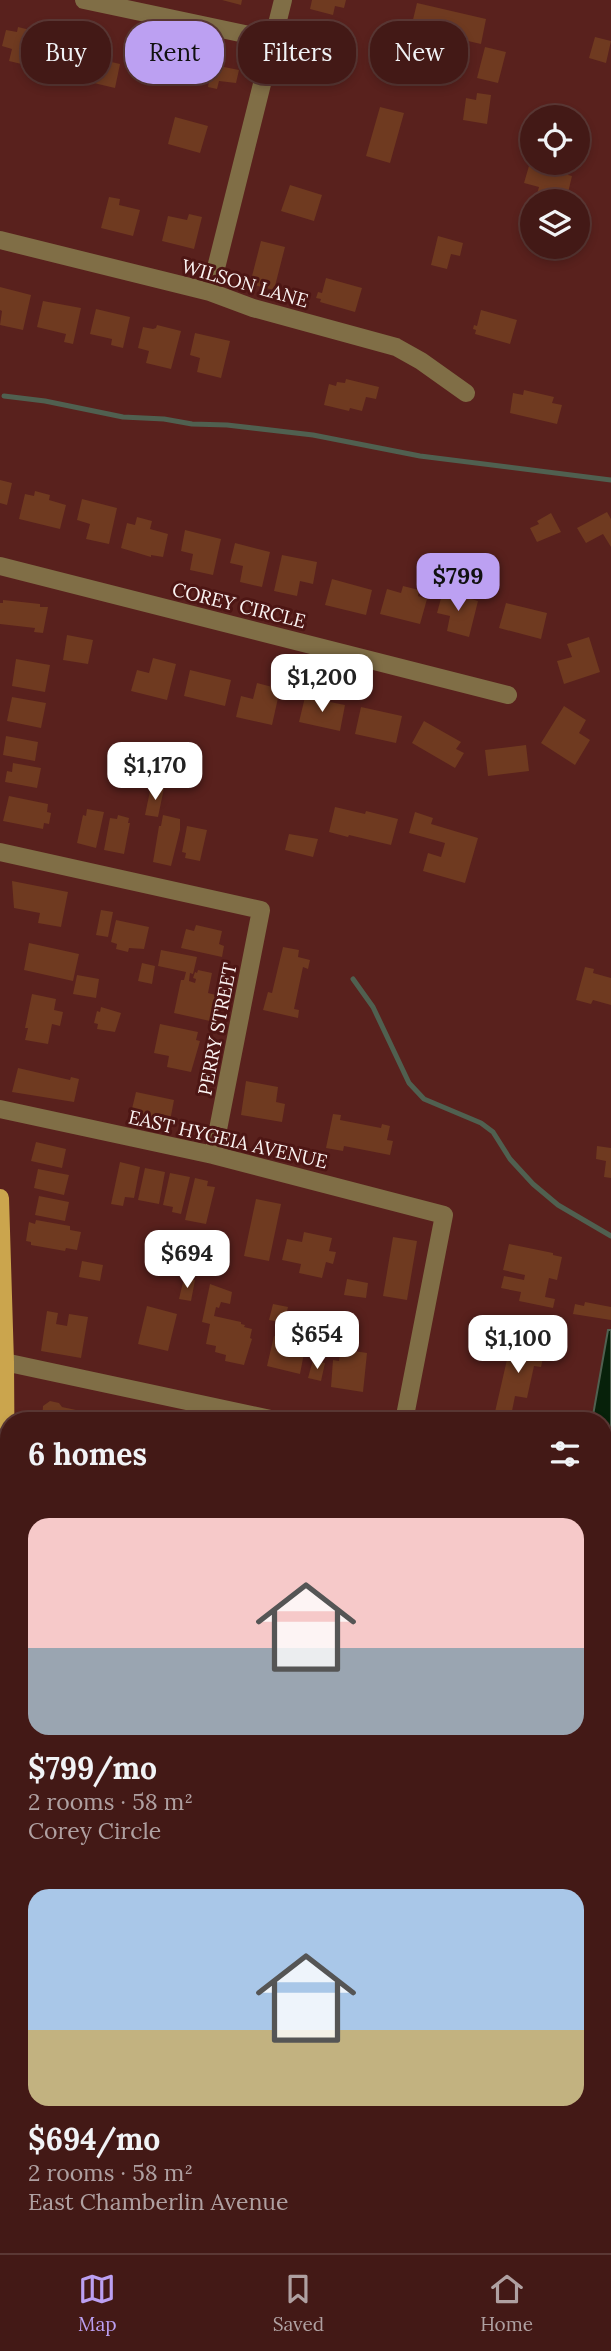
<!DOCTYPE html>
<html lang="en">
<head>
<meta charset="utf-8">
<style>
  :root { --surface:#431916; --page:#4a221f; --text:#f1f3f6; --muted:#afa0a1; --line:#5b3835; --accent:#bca0f2 }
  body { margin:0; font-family:Lora,serif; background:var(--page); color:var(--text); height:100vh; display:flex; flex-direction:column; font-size:26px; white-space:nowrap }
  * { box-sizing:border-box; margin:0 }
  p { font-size:23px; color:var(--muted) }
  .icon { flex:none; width:38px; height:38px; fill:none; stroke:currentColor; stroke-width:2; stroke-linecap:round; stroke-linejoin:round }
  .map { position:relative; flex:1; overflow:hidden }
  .sheet { position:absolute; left:0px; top:1412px; width:612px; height:842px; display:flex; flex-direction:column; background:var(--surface); border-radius:28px 28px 0 0; box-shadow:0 4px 10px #0003,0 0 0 2px var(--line) }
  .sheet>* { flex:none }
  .hud { position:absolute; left:21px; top:21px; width:570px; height:63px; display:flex; gap:14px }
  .fabs { position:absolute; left:520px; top:105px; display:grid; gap:14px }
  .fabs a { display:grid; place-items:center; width:70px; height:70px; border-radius:50%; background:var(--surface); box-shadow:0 4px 10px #0003,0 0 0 2px var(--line); font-size:35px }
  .price { position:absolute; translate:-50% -60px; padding:0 16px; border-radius:14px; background:#fff; color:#222; font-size:23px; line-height:46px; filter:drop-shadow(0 2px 4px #0008) }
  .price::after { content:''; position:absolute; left:50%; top:42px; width:21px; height:16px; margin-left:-10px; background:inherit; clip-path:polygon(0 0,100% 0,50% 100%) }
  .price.active { background:var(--accent); color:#111 }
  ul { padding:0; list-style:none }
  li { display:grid; align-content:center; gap:14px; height:371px; padding:0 28px }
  li span { display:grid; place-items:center; height:217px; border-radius:21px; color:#555 }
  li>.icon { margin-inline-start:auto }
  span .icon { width:126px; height:126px; fill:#fffc; stroke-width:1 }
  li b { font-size:30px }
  h2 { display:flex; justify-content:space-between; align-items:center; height:84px; padding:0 28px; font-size:30px }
  .chip { padding:0 24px; border-radius:28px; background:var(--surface); box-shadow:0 4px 10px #0003,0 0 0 2px var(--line); font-size:24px; line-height:63px }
  .chip.active { background:var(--accent); color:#111 }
  .tabs { display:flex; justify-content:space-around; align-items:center; height:98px; border-top:2px solid var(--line); background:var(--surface); font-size:19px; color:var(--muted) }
  .tabs a { display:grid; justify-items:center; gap:4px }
  .tabs .active { color:var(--accent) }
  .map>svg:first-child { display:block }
  .water { fill:#07210a; stroke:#506050; stroke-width:2 }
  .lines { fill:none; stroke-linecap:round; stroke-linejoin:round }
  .stream { stroke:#506050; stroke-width:5 }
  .building { fill:#6f3a20 }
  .minor { stroke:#806e46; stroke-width:18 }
  .major { stroke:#cba54d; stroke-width:18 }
  .labels { text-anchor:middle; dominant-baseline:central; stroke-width:6; stroke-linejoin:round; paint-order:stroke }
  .street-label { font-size:19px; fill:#fbf3f2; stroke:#4d1614 }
</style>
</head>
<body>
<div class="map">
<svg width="611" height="2253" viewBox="0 0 611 2253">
  <rect width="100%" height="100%" fill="#59211d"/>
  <path class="water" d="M608 1330H611V1482L604 1483V1421H592Z"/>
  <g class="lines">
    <path class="stream" d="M4 396 45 401 123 417 164 419 192 424 227 425 313 435 420 456 611 480
      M353 979 373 1007 409 1083 424 1099 481 1123 493 1132 510 1159 533 1184 558 1205 611 1236"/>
  </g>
  <path class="building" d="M222 0H242L241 5Z
    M312 0H346L344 8 335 6 333 15 310 9Z
    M417 3 486 19 481 44 411 28Z
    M18 27 42 33 34 67 9 61 12 49 2 46 6 30 17 32Z
    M595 37 611 41 606 63 589 58Z
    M143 47 162 52 157 74 138 70Z
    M485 47 506 52 498 83 477 78Z
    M54 50 71 53 64 84 47 81Z
    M86 56 120 64 115 88 81 80Z
    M199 62 239 70 236 83 219 81 217 89 208 87 209 81 196 78Z
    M477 93 491 95 487 124 463 120 466 98 476 100Z
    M380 107 404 113 390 163 366 156Z
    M175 117 208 126 200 153 168 144Z
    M530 145 532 146V163H572L568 175 572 176 566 201H535L539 187 524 183 531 159 526 158Z
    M290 185 322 195 314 221 281 211Z
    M109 197 120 199 119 205 140 210 133 236 101 228Z
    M189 214 202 217 194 249 162 241 168 216 187 220Z
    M438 236 463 243 460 256 451 254 447 269 431 265Z
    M261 241 285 247 274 290 250 284Z
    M326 278 362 288 355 312 320 302 321 299 316 298 318 292 322 293Z
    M0 287 31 295 23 330 0 325 2 311 0 310Z
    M43 301 81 308 73 344 64 342 66 334 37 327Z
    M96 309 130 317 123 348 111 345 112 339 90 334Z
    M481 310 517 320 510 344 475 334 476 330 473 329 474 325 477 326Z
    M157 325 181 331 171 369 146 363 149 351 138 348 143 327 153 329 156 328Z
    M195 333 230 341 221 378 197 372 200 358 190 355Z
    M346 379 379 387 376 399 366 397 362 411 350 408 349 411 324 405 329 384 336 386 337 382 345 383Z
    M524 390 554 397 552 403 562 405 557 424 510 413 513 393 523 395Z
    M0 480 12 483 7 505 0 503Z
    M35 491 50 495 49 500 66 505 60 529 19 519 25 494 34 496Z
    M82 499 117 508 109 544 86 539 90 524 77 520Z
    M607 512 611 519V547L603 534 586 543 577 528Z
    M551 513 561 532 537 542 530 528 539 524 537 521Z
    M137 517 152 521 150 529 168 534 163 557 151 555V557L121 548 127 523 135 525Z
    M185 530 221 539 213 575 190 570 193 554 181 551Z
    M235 543 270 552 262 587 240 582 243 566 230 563Z
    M282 555 317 562 313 584 300 581 297 596 274 591Z
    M332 579 372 590 366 615 325 605Z
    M403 586 419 590 418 596 427 599 420 624 380 614 387 589 401 593Z
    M443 591 478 601 469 637 447 631 450 616 437 613Z
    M3 600 40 604V607H48L43 633 34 632 35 628 0 624V603H3Z
    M506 603 547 613 541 639 499 628Z
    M67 635 93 640 88 664 63 660Z
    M589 637 600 672 564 684 557 661 572 657 567 644Z
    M153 658 176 664 167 700 131 691 137 670 149 673Z
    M16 659 50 665 45 692 12 686Z
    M190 670 231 680 225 706 184 696Z
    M257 683 280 689 272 725 236 717 241 696 253 699Z
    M12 697 46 703 41 728 7 721Z
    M305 697 345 705 340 731 299 722Z
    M564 706 586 720 579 733 590 740 575 765 541 743Z
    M361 707 402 716 396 743 355 734Z
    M424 721 461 742 456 749 464 753 455 768 412 743Z
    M6 736 38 742 35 761 3 755Z
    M526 745 529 771 488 776 485 750Z
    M13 763 41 768 37 788 5 782 7 771 12 772Z
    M153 785 164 788 158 817 145 815 150 791 152 792Z
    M9 796 48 804 47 812 51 813 49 824 44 823 43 829 3 821Z
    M335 807 365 814 366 811 398 819 391 845 349 835 348 837 329 832Z
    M87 809 104 812 96 848 77 843 83 815 86 816Z
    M415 812 433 818 431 824 478 838 465 883 423 871 428 853 441 857 445 843 409 833Z
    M118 815 129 818 128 823H130L124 854 104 850 110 818 117 819Z
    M163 815 180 819V830L171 866 153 862 159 826H161Z
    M187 826 207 830 200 861 185 858 186 853 182 852Z
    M289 834 318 839 313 857 285 850Z
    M12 881 68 892 61 927 38 923 40 913 14 908Z
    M101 910 113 912 108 937 96 935Z
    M116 920 149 927 144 949 129 948 128 952 116 949 117 944 111 942Z
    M196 925 222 931 219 944 224 946 222 957 181 948 186 929 194 931Z
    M29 943 79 954 73 981 24 970Z
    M283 947 299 950 298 957 310 960 308 969 303 967 294 1009 299 1010 298 1018 263 1010 268 992 272 993Z
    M161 950 197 957 193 974 190 973 189 981 195 983 196 979 193 978 195 972 197 973 198 970 212 973 208 993 216 995 210 1021 174 1013 181 980H184L186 972 158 966Z
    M142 963 155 966 152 984 138 981Z
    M585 967 594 969 593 973 611 978V1005L593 1000 591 1004 576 1000Z
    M77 975 99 979 96 998 73 994Z
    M32 994 56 999 54 1010 63 1012 60 1026 52 1024 48 1044 25 1040 28 1028H25Z
    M101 1007 121 1013 115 1032 97 1029 98 1024 94 1023 97 1011 100 1012Z
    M160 1024 198 1032 196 1040 200 1041 191 1072 167 1067 169 1056 154 1053Z
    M18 1068 70 1080 71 1077 79 1079 74 1102 12 1092Z
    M246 1081 278 1087 276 1102 285 1104 282 1122 241 1115Z
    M136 1092 174 1100 170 1121 131 1113Z
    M333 1114 341 1115 340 1120 381 1128 382 1124 390 1126 387 1140 393 1141 390 1155 344 1146 343 1151 326 1148Z
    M36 1142 66 1149 62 1168 31 1161Z
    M597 1146 611 1148V1178L604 1177 606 1161 596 1159Z
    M120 1162 140 1167 134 1198 125 1197 123 1206 111 1204Z
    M145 1168 165 1172 159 1204 138 1200Z
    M38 1169 69 1175 64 1195 34 1188Z
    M170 1173 190 1177 181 1214 172 1212 173 1207 163 1205Z
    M195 1178 208 1181 207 1186 215 1187 206 1224 185 1220Z
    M39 1196 69 1202 65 1221 35 1215Z
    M256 1199 281 1204 269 1261 244 1256Z
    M36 1220 70 1226V1230L81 1232 77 1250 66 1248 65 1251 31 1245V1242L26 1241 29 1222 35 1224Z
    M304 1232 332 1238 329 1251 336 1252 333 1264 326 1262 322 1278 299 1273 301 1264 282 1260 287 1239 302 1242Z
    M393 1237 417 1241 407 1300 383 1296Z
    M509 1244 553 1253V1255L562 1257 557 1280 549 1278 545 1297 555 1299 553 1308 519 1301 521 1292 501 1288 504 1276 524 1280 525 1275 503 1270Z
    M165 1254 185 1258 181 1275 162 1271Z
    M82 1261 103 1265 100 1281 79 1277Z
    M184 1278 195 1280 191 1301 179 1299Z
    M347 1279 368 1283 366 1298 344 1295Z
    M210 1284 232 1292 230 1304 221 1302 219 1308 216 1307 214 1316 241 1322V1324L245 1325 244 1327 252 1329 250 1338 252 1339 244 1365 225 1361 226 1355 215 1352 216 1346 206 1344 210 1324 202 1322Z
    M585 1302 611 1307V1320L573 1314 575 1304 584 1306Z
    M273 1304 288 1307 284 1323 269 1320Z
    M147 1306 177 1314 168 1351 138 1344Z
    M47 1311 58 1313 56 1324 67 1326 69 1314 88 1317 81 1358 41 1351Z
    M274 1336 291 1339 289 1350 304 1353 300 1374 267 1366Z
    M511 1342 545 1349 541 1367 534 1366 527 1398 515 1396 511 1416 495 1412Z
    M341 1349 367 1353 363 1392 331 1387 333 1360 339 1361Z
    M313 1360 325 1363 321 1381 308 1378Z
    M50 1401 59 1403 62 1407 76 1410 75 1415 88 1417 87 1421H42L43 1406Z
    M611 1504V1541L605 1542 604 1506Z
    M604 1693 611 1694 610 1740 604 1739Z
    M608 1860H611V1886L604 1885Z
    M604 1897 611 1899V1922L604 1921Z
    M4 2016 9 2017V2051L0 2049Z
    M607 2037 611 2038V2071L604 2070Z
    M610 2108H611V2127L606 2126Z
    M5 2137 9 2138V2162L0 2160Z
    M604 2141 610 2143 605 2168H604Z
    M438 2245H475L473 2253Z
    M494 2245H525L523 2253H492Z
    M541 2245H575L574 2253H540Z
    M589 2246 611 2250V2253H588Z"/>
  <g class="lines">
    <path class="minor" d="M84 0 273 40
      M0 240 210 292 253 308 396 347 421 361 466 393
      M210 292 283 0
      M0 566 508 695
      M0 852 261 910 213 1155
      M0 1109 213 1155 444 1215 404 1421
      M0 1361 280 1421
      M604 1567 611 1568
      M604 1765 611 1766
      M0 1883 9 1884
      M604 1997 611 1999
      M0 2092 9 2094
      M604 2213 611 2215
      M250 2253 251 2245"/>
    <path class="major" d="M0 1198 5 1362 6 1517 0 1691"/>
  </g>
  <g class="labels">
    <g class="street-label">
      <text transform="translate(245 283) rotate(16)">WILSON LANE</text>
      <text transform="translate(239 605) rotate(14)">COREY CIRCLE</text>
      <text transform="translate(217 1029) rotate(-79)">PERRY STREET</text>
      <text transform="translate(228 1139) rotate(13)">EAST HYGEIA AVENUE</text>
    </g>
  </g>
</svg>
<div class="fabs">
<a><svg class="icon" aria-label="locate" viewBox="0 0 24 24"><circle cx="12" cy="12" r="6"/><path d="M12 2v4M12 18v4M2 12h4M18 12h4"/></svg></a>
<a><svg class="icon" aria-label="layers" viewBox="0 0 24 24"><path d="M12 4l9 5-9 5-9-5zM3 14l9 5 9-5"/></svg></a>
</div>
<b class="price active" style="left:458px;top:613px">$799</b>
<b class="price" style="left:322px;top:714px">$1,200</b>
<b class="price" style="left:155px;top:802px">$1,170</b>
<b class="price" style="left:187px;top:1290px">$694</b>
<b class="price" style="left:317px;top:1371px">$654</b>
<b class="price" style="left:518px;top:1375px">$1,100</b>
<div class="hud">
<a class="chip">Buy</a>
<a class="chip active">Rent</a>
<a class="chip">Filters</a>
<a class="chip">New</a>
</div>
<section class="sheet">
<h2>6 homes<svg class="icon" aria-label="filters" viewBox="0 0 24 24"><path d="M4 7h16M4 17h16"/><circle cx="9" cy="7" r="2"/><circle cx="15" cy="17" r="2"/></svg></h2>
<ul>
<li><span style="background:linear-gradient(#f6c9c9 60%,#9aa5b1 0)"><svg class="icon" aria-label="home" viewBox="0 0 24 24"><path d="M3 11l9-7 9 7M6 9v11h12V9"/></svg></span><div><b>$799/mo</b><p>2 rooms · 58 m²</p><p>Corey Circle</p></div></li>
<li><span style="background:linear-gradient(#a9c7e8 65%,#c2b280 0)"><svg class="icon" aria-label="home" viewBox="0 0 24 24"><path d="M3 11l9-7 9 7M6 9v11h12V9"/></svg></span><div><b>$694/mo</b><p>2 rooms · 58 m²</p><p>East Chamberlin Avenue</p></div></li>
</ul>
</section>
</div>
<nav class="tabs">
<a class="active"><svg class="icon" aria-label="map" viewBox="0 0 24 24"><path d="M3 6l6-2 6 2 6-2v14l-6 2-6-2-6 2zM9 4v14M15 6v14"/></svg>Map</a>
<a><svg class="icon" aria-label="saved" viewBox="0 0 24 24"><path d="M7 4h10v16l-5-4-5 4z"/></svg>Saved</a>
<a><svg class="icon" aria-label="home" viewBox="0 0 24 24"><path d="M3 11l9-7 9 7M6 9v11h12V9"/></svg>Home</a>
</nav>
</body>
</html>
